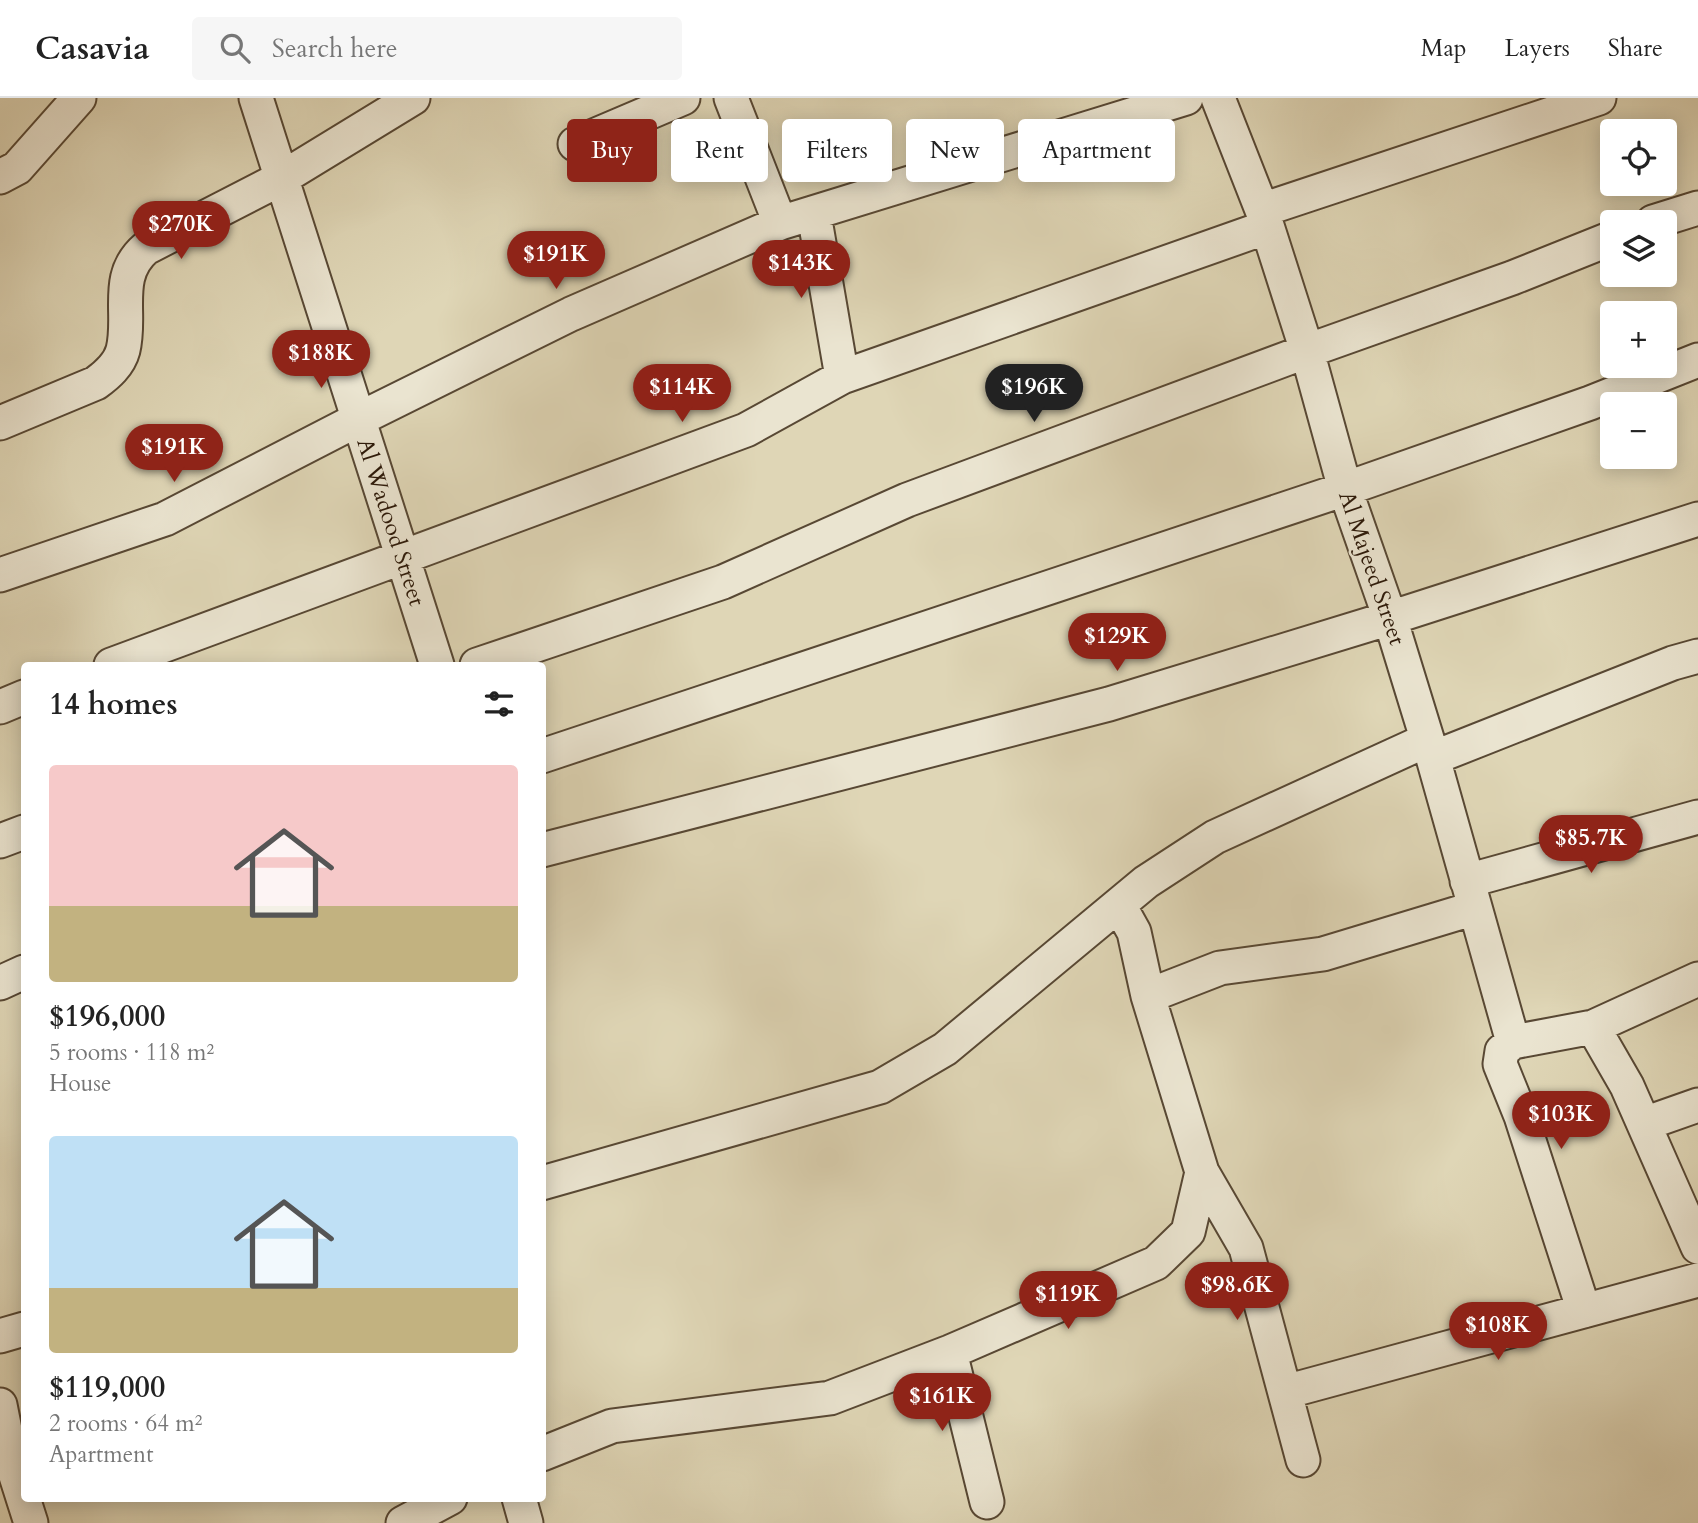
<!DOCTYPE html>
<html lang="en">
<head>
<meta charset="utf-8">
<style>
  :root { --surface:#fff; --page:#f6f6f6; --text:#222; --muted:#767676; --line:#e0e0e0; --accent:#8f2418 }
  body { margin:0; font-family:Cardo,serif; background:var(--page); color:var(--text); height:100vh; display:flex; flex-direction:column; font-size:26px; white-space:nowrap }
  * { box-sizing:border-box; margin:0 }
  p { font-size:23px; color:var(--muted) }
  .icon { flex:none; width:38px; height:38px; fill:none; stroke:currentColor; stroke-width:2; stroke-linecap:round; stroke-linejoin:round }
  .map { position:relative; flex:1; overflow:hidden }
  .panel { position:absolute; left:21px; top:564px; width:525px; height:840px; display:flex; flex-direction:column; background:var(--surface); border-radius:7px; box-shadow:0 4px 18px #0003 }
  .panel>* { flex:none }
  .banner { position:absolute; left:567px; top:21px; width:665px; height:63px; display:flex; gap:14px }
  .buttons { position:absolute; left:1600px; top:21px; display:grid; gap:14px }
  .buttons a { display:grid; place-items:center; width:77px; height:77px; border-radius:7px; background:var(--surface); box-shadow:0 4px 18px #0003; font-size:35px }
  .price { position:absolute; translate:-50% -60px; padding:0 16px; border-radius:24px; background:var(--accent); color:#fff; font-size:23px; line-height:46px; filter:drop-shadow(0 2px 4px #0008) }
  .price::after { content:''; position:absolute; left:50%; top:42px; width:21px; height:16px; margin-left:-10px; background:inherit; clip-path:polygon(0 0,100% 0,50% 100%) }
  .price.on { background:#222; color:#fff }
  ul { padding:0; list-style:none }
  li { display:grid; align-content:center; gap:14px; height:371px; padding:0 28px }
  li span { display:grid; place-items:center; height:217px; border-radius:7px; color:#555 }
  li>.icon { margin-inline-start:auto }
  span .icon { width:126px; height:126px; fill:#fffc; stroke-width:1 }
  li b { font-size:30px }
  h2 { display:flex; justify-content:space-between; align-items:center; height:84px; padding:0 28px; font-size:30px }
  .tag { padding:0 24px; border-radius:7px; background:var(--surface); box-shadow:0 4px 18px #0003; font-size:24px; line-height:63px }
  .tag.on { background:var(--accent); color:#fff }
  header { display:flex; align-items:center; gap:42px; box-sizing:border-box; height:98px; padding:0 35px; background:var(--surface); border-bottom:2px solid var(--line) }
  header strong { font-size:33px }
  nav { display:flex; gap:38px; margin-inline-start:auto; font-size:24px }
  .search { width:490px; height:63px; background:var(--page); display:flex; align-items:center; gap:18px; box-sizing:border-box; padding:0 24px; border-radius:7px; color:var(--muted); font-size:26px }
  .map>svg:first-child { display:block }
  .lines { fill:none; stroke-linecap:round; stroke-linejoin:round }
  .minor-casing { stroke:#584834; stroke-width:37 }
  .minor { stroke:#eae4d0; stroke-width:33 }
  .labels { text-anchor:middle; dominant-baseline:central; stroke-width:5; stroke-linejoin:round; paint-order:stroke }
  .street-label { font-size:23px; fill:#2b1808; stroke:#eae4d0 }
</style>
</head>
<body>
<header>
<strong>Casavia</strong>
<div class="search"><svg class="icon" aria-label="search" viewBox="0 0 24 24"><circle cx="10" cy="10" r="6"/><path d="M15 15l6 6"/></svg>Search here</div>
<nav><a>Map</a><a>Layers</a><a>Share</a></nav>
</header>
<div class="map">
<svg width="1698" height="1425" viewBox="0 0 1698 1425">
  <rect width="100%" height="100%" fill="#dfd6b6"/>
  <filter id="stains"><feTurbulence type="fractalNoise" baseFrequency=".00286" numOctaves="4"/><feColorMatrix values="0 0 0 0 .2 0 0 0 0 .09 0 0 0 0 .02 0 0 0 .5 -.17"/></filter>
  <radialGradient id="worn" r=".72"><stop offset=".6" stop-color="#630" stop-opacity="0"/><stop offset="1" stop-color="#630" stop-opacity=".3"/></radialGradient>
  <g class="lines">
    <g class="minor-casing">
      <path id="minor" d="M256 0 437 567
        M731 0 780 125
        M1218 0 1262 112 1307 253 1345 391 1390 520 1433 660 1513 944
        M575 46 683 0
        M0 79 17 70 79 0
        M1262 112 1599 0
        M814 116 842 279
        M1653 124 1698 110
        M0 325 96 285C107 277 119 267 123 252 132 216 113 178 146 150L282 80 413 0
        M0 477 165 421 359 321 571 216 780 125 1186 0
        M111 567 746 332 842 279 1267 129
        M477 567 723 484 907 402 1307 253 1512 180 1612 140
        M0 609 24 599
        M542 658 1345 391 1590 305 1698 262
        M1433 660 1673 565 1698 558
        M0 743 24 734
        M542 752 1109 606 1390 520 1698 421
        M1467 783 1698 719
        M0 885 24 874
        M1148 898 1220 870 1323 856 1475 810
        M1593 929 1627 988 1698 1149
        M1644 1026 1698 1007
        M1202 1074 1246 1150 1303 1362
        M542 1085 880 989 945 951 1146 784 1215 739 1427 642
        M1584 1213 1521 1018 1500 966 1502 953 1513 944 1593 929 1698 881
        M0 1238 24 1231
        M950 1254 987 1404
        M1285 1294 1698 1182
        M0 1307 11 1362 0 1365
        M542 1356 612 1328 830 1300 950 1254 1156 1165 1188 1134 1202 1074 1148 898 1134 834 1119 807
        M11 1362 31 1425
        M519 1400 526 1425
        M403 1425 450 1400"/>
    </g>
    <use href="#minor" class="minor"/>
  </g>
  <g class="labels">
    <g class="street-label">
      <text transform="translate(391 424) rotate(72)">Al Wadood Street</text>
      <text transform="translate(1372 470) rotate(71)">Al Majeed Street</text>
    </g>
  </g>
  <rect width="100%" height="100%" filter="url(#stains)"/>
  <rect width="100%" height="100%" fill="url(#worn)"/>
</svg>
<div class="buttons">
<a><svg class="icon" aria-label="locate" viewBox="0 0 24 24"><circle cx="12" cy="12" r="6"/><path d="M12 2v4M12 18v4M2 12h4M18 12h4"/></svg></a>
<a><svg class="icon" aria-label="layers" viewBox="0 0 24 24"><path d="M12 4l9 5-9 5-9-5zM3 14l9 5 9-5"/></svg></a>
<a>+</a>
<a>−</a>
</div>
<b class="price" style="left:181px;top:163px">$270K</b>
<b class="price" style="left:556px;top:193px">$191K</b>
<b class="price" style="left:801px;top:202px">$143K</b>
<b class="price" style="left:321px;top:292px">$188K</b>
<b class="price" style="left:682px;top:326px">$114K</b>
<b class="price on" style="left:1034px;top:326px">$196K</b>
<b class="price" style="left:174px;top:386px">$191K</b>
<b class="price" style="left:1117px;top:575px">$129K</b>
<b class="price" style="left:1591px;top:777px">$85.7K</b>
<b class="price" style="left:1561px;top:1053px">$103K</b>
<b class="price" style="left:1237px;top:1224px">$98.6K</b>
<b class="price" style="left:1068px;top:1233px">$119K</b>
<b class="price" style="left:1498px;top:1264px">$108K</b>
<b class="price" style="left:942px;top:1335px">$161K</b>
<div class="banner">
<a class="tag on">Buy</a>
<a class="tag">Rent</a>
<a class="tag">Filters</a>
<a class="tag">New</a>
<a class="tag">Apartment</a>
</div>
<section class="panel">
<h2>14 homes<svg class="icon" aria-label="filters" viewBox="0 0 24 24"><path d="M4 7h16M4 17h16"/><circle cx="9" cy="7" r="2"/><circle cx="15" cy="17" r="2"/></svg></h2>
<ul>
<li><span style="background:linear-gradient(#f6c9c9 65%,#c2b280 0)"><svg class="icon" aria-label="home" viewBox="0 0 24 24"><path d="M3 11l9-7 9 7M6 9v11h12V9"/></svg></span><div><b>$196,000</b><p>5 rooms · 118 m²</p><p>House</p></div></li>
<li><span style="background:linear-gradient(#bfe0f5 70%,#c2b280 0)"><svg class="icon" aria-label="home" viewBox="0 0 24 24"><path d="M3 11l9-7 9 7M6 9v11h12V9"/></svg></span><div><b>$119,000</b><p>2 rooms · 64 m²</p><p>Apartment</p></div></li>
</ul>
</section>
</div>
</body>
</html>
